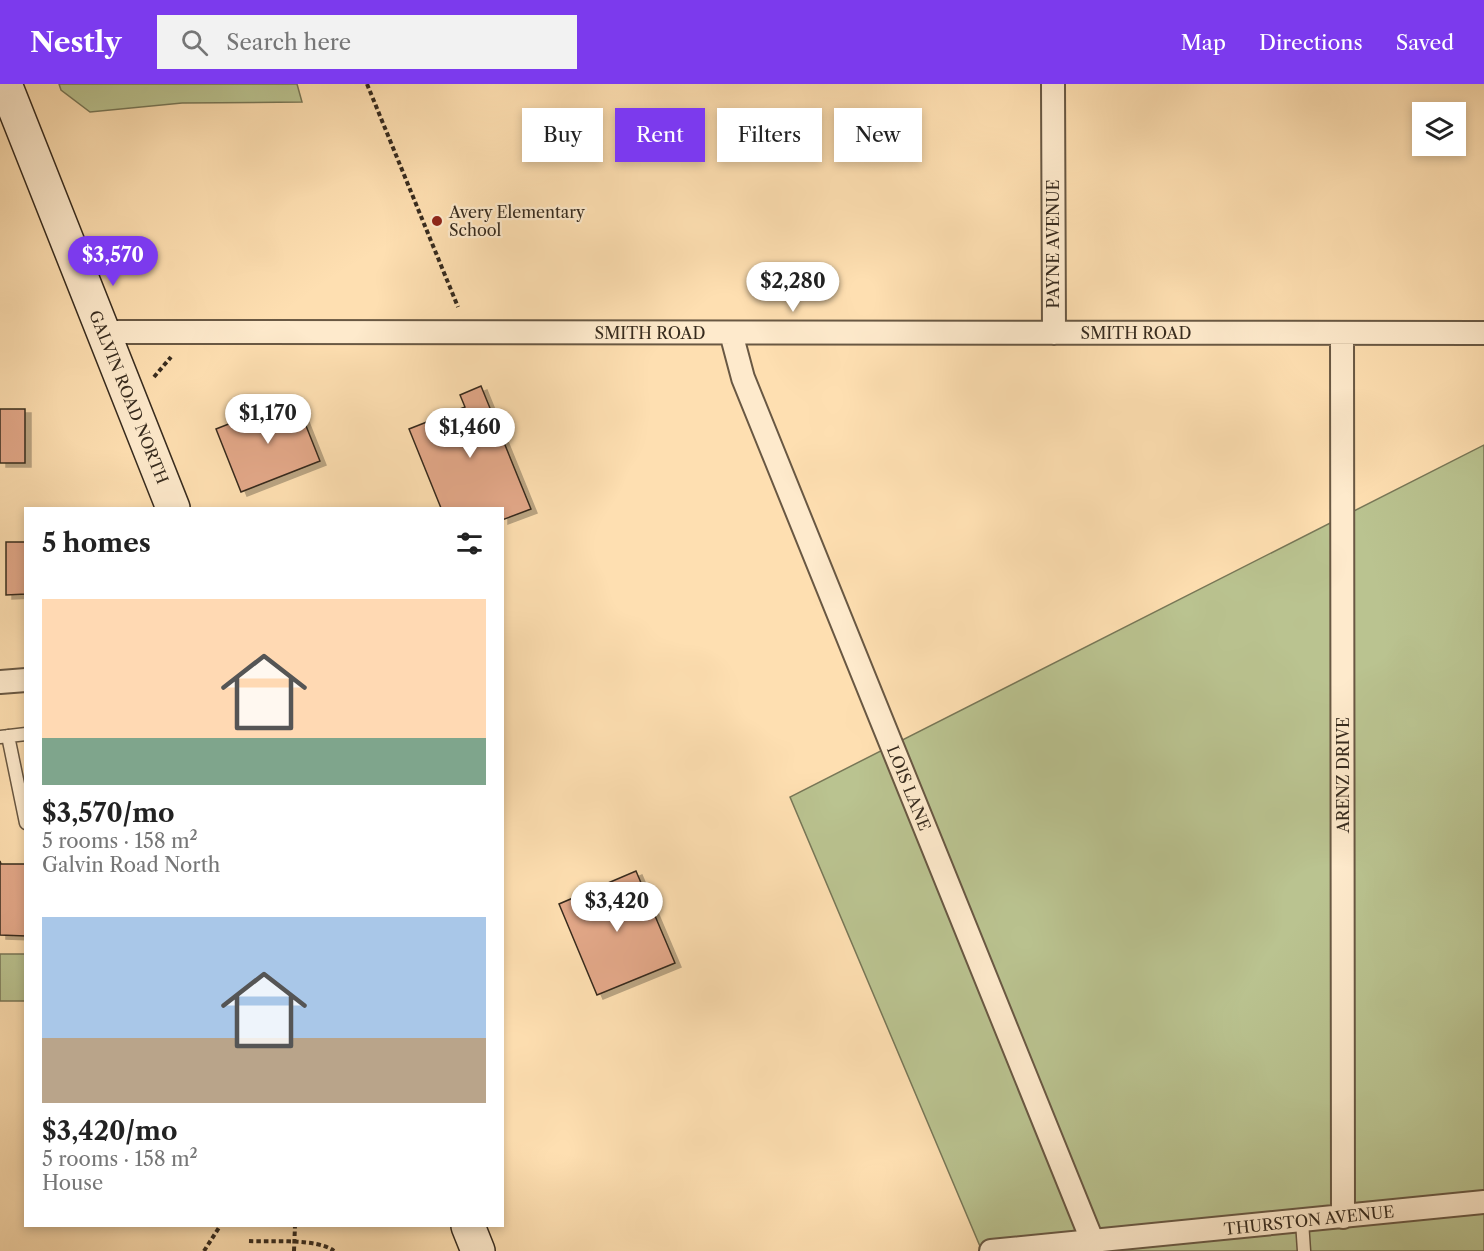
<!DOCTYPE html>
<html lang="en">
<head>
<meta charset="utf-8">
<style>
  :root { --surface:#fff; --page:#f2f2f2; --text:#222; --muted:#767676; --accent:#7c3aed }
  body { margin:0; font-family:"Libre Caslon Text",serif; background:var(--page); color:var(--text); height:100vh; display:flex; flex-direction:column; font-size:22px; white-space:nowrap }
  * { box-sizing:border-box; margin:0 }
  p { font-size:20px; color:var(--muted) }
  .icon { flex:none; width:33px; height:33px; fill:none; stroke:currentColor; stroke-width:2; stroke-linecap:round; stroke-linejoin:round }
  .map { position:relative; flex:1; overflow:hidden }
  .side { position:absolute; left:24px; top:423px; width:480px; height:720px; display:flex; flex-direction:column; background:var(--surface); border-radius:0px; box-shadow:0 3px 9px #0003 }
  .side>* { flex:none }
  .hud { position:absolute; left:522px; top:24px; width:570px; height:54px; display:flex; gap:12px }
  .fabs { position:absolute; left:1412px; top:18px; display:grid; gap:12px }
  .fabs a { display:grid; place-items:center; width:54px; height:54px; border-radius:0px; background:var(--surface); box-shadow:0 3px 9px #0003; font-size:30px }
  .price { position:absolute; translate:-50% -51px; padding:0 14px; border-radius:21px; background:#fff; color:#222; font-size:20px; line-height:39px; filter:drop-shadow(0 2px 3px #0008) }
  .price::after { content:''; position:absolute; left:50%; top:36px; width:18px; height:14px; margin-left:-9px; background:inherit; clip-path:polygon(0 0,100% 0,50% 100%) }
  .price.current { background:var(--accent); color:#fff }
  ul { padding:0; list-style:none }
  li { display:grid; align-content:center; gap:12px; height:318px; padding:0 18px }
  li span { display:grid; place-items:center; height:186px; border-radius:0px; color:#555 }
  li>.icon { margin-inline-start:auto }
  span .icon { width:108px; height:108px; fill:#fffc; stroke-width:1 }
  li b { font-size:26px }
  h2 { display:flex; justify-content:space-between; align-items:center; height:72px; padding:0 18px; font-size:26px }
  .pill { padding:0 21px; border-radius:0px; background:var(--surface); box-shadow:0 3px 9px #0003; font-size:21px; line-height:54px }
  .pill.current { background:var(--accent); color:#fff }
  header { display:flex; align-items:center; gap:36px; box-sizing:border-box; height:84px; padding:0 30px; background:var(--accent); color:#fff }
  header strong { font-size:28px }
  nav { display:flex; gap:33px; margin-inline-start:auto; font-size:21px }
  .search { width:420px; height:54px; background:var(--page); display:flex; align-items:center; gap:15px; box-sizing:border-box; padding:0 21px; border-radius:0px; color:var(--muted); font-size:22px }
  .map>svg:first-child { display:block }
  .green { fill:#bac390; stroke:#787757; stroke-width:1.5 }
  .building { fill:#e3a889; stroke:#372b1e; stroke-width:1.5; filter:url(#shadow) }
  .lines { fill:none; stroke-linecap:round; stroke-linejoin:round }
  .service-casing { stroke:#695843; stroke-width:15 }
  .minor-casing { stroke:#695843; stroke-width:26 }
  .secondary-casing { stroke:#372b1e; stroke-width:36 }
  .path { stroke:#372b1e; stroke-width:4; stroke-dasharray:4.5 3; stroke-linecap:butt }
  .service { stroke:#feeacc; stroke-width:12 }
  .minor { stroke:#feeacc; stroke-width:22 }
  .secondary { stroke:#feeacc; stroke-width:33 }
  .poi-dot { fill:#8f2418; stroke:#feeacc; stroke-width:2 }
  .labels { text-anchor:middle; dominant-baseline:central; stroke-width:4.5; stroke-linejoin:round; paint-order:stroke }
  .poi-label { font-size:16px; fill:#372b1e; stroke:#feeacc; text-anchor:start }
  .street-label { font-size:16px; fill:#372b1e; stroke:#feeacc }
</style>
</head>
<body>
<header>
<strong>Nestly</strong>
<div class="search"><svg class="icon" aria-label="search" viewBox="0 0 24 24"><circle cx="10" cy="10" r="6"/><path d="M15 15l6 6"/></svg>Search here</div>
<nav><a>Map</a><a>Directions</a><a>Saved</a></nav>
</header>
<div class="map">
<svg width="1484" height="1167" viewBox="0 0 1484 1167">
  <defs>
    <filter id="shadow"><feDropShadow dx="6" dy="4" stdDeviation="0" flood-color="#0004"/></filter>
  </defs>
  <rect width="100%" height="100%" fill="#fedfb1"/>
  <filter id="stains"><feTurbulence type="fractalNoise" baseFrequency=".00333" numOctaves="4"/><feColorMatrix values="0 0 0 0 .2 0 0 0 0 .09 0 0 0 0 .02 0 0 0 .5 -.17"/></filter>
  <radialGradient id="worn" r=".72"><stop offset=".6" stop-color="#630" stop-opacity="0"/><stop offset="1" stop-color="#630" stop-opacity=".3"/></radialGradient>
  <path class="green" d="M59 0H297L302 18 182 19 90 28 61 6Z
    M1484 361V1167H982L790 713Z
    M0 870H25V917H0Z"/>
  <path class="building" d="M481 302 531 425 502 436V424H441L409 345 465 323 460 311Z
    M295 314 320 377 241 408 216 345Z
    M0 325H25V379H0Z
    M6 458H26V510L6 511Z
    M0 777 1 780H26V852L0 851Z
    M636 787 675 879 597 911 559 820Z"/>
  <g class="lines">
    <g class="service-casing">
      <path id="service" d="M8 652 26 739
        M0 653 26 650
        M1302 1137 1304 1167"/>
    </g>
    <g class="minor-casing">
      <path id="minor" d="M1053 0 1054 249
        M103 248 1484 249
        M731 249 743 294 1092 1156
        M1342 249 1343 1133
        M0 598 26 596
        M991 1167 1484 1118"/>
    </g>
    <g class="secondary-casing">
      <path id="secondary" d="M5 0 173 424
        M468 1142 478 1167"/>
    </g>
    <path class="path" d="M367 0 458 223
      M154 293 171 273
      M249 1157C271 1158 317 1154 334 1167
      M204 1167 220 1142
      M294 1167 295 1142"/>
    <use href="#service" class="service"/>
    <use href="#minor" class="minor"/>
    <use href="#secondary" class="secondary"/>
  </g>
  <circle class="poi-dot" cx="437" cy="137" r="6"/>
  <g class="labels">
    <g class="poi-label">
      <text x="449" y="128">Avery Elementary<tspan x="449" dy="18">School</tspan></text>
    </g>
    <g class="street-label">
      <text transform="translate(1053 160) rotate(-90)">PAYNE AVENUE</text>
      <text x="650" y="249">SMITH ROAD</text>
      <text x="1136" y="249">SMITH ROAD</text>
      <text transform="translate(129 313) rotate(68)">GALVIN ROAD NORTH</text>
      <text transform="translate(1343 691) rotate(-90)">ARENZ DRIVE</text>
      <text transform="translate(909 704) rotate(68)">LOIS LANE</text>
      <text transform="translate(1309 1136) rotate(-6)">THURSTON AVENUE</text>
    </g>
  </g>
  <rect width="100%" height="100%" filter="url(#stains)"/>
  <rect width="100%" height="100%" fill="url(#worn)"/>
</svg>
<div class="fabs">
<a><svg class="icon" aria-label="layers" viewBox="0 0 24 24"><path d="M12 4l9 5-9 5-9-5zM3 14l9 5 9-5"/></svg></a>
</div>
<b class="price current" style="left:113px;top:203px">$3,570</b>
<b class="price" style="left:793px;top:229px">$2,280</b>
<b class="price" style="left:268px;top:361px">$1,170</b>
<b class="price" style="left:470px;top:375px">$1,460</b>
<b class="price" style="left:617px;top:849px">$3,420</b>
<div class="hud">
<a class="pill">Buy</a>
<a class="pill current">Rent</a>
<a class="pill">Filters</a>
<a class="pill">New</a>
</div>
<section class="side">
<h2>5 homes<svg class="icon" aria-label="filters" viewBox="0 0 24 24"><path d="M4 7h16M4 17h16"/><circle cx="9" cy="7" r="2"/><circle cx="15" cy="17" r="2"/></svg></h2>
<ul>
<li><span style="background:linear-gradient(#ffd9b3 75%,#7fa58c 0)"><svg class="icon" aria-label="home" viewBox="0 0 24 24"><path d="M3 11l9-7 9 7M6 9v11h12V9"/></svg></span><div><b>$3,570/mo</b><p>5 rooms · 158 m²</p><p>Galvin Road North</p></div></li>
<li><span style="background:linear-gradient(#a9c7e8 65%,#b9a48a 0)"><svg class="icon" aria-label="home" viewBox="0 0 24 24"><path d="M3 11l9-7 9 7M6 9v11h12V9"/></svg></span><div><b>$3,420/mo</b><p>5 rooms · 158 m²</p><p>House</p></div></li>
</ul>
</section>
</div>
</body>
</html>
